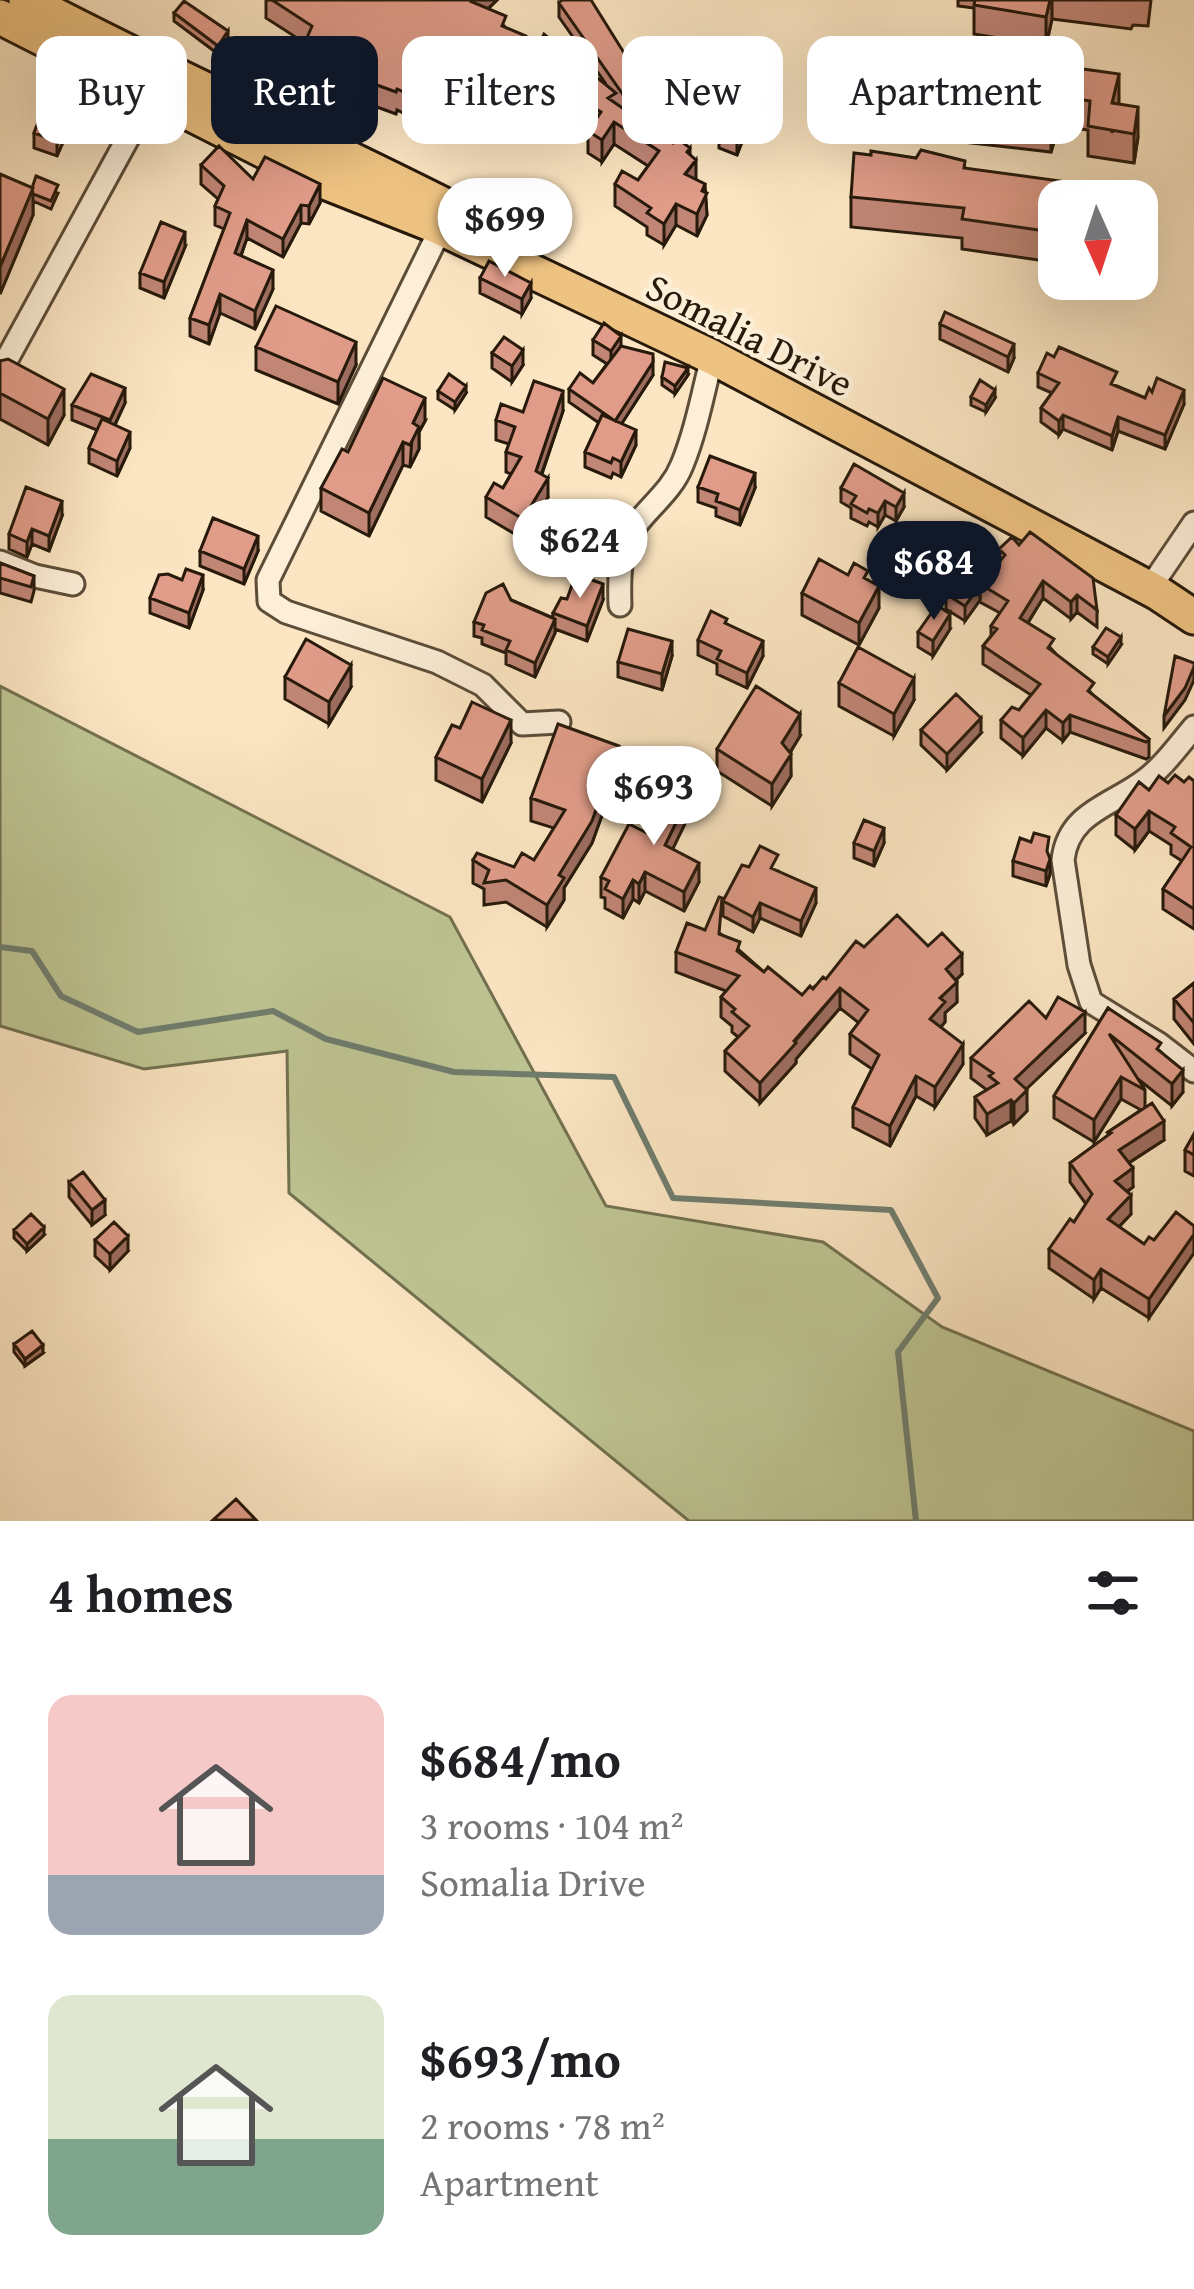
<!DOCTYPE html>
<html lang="en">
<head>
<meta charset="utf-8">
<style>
  :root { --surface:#fff; --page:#f6f6f6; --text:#202124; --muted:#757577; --accent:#111827 }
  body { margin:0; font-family:"Gentium Book Plus",serif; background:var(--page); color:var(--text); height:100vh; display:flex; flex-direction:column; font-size:45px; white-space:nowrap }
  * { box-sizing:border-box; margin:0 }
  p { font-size:39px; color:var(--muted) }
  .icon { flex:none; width:66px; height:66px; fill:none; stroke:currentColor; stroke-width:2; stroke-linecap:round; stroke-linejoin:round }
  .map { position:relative; height:1521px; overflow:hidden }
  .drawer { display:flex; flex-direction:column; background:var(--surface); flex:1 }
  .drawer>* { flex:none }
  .hud { position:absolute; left:36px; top:36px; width:1122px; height:108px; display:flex; gap:24px }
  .needle { width:78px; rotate:177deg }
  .buttons { position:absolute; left:1038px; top:180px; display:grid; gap:24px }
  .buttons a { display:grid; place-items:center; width:120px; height:120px; border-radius:24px; background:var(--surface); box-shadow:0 12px 48px #0002; font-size:60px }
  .price { position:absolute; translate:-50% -102px; padding:0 27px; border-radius:42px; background:#fff; color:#222; font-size:39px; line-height:78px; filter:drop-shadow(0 3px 6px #0008) }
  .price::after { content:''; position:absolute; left:50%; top:72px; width:36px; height:27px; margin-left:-18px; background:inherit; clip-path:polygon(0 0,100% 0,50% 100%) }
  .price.on { background:var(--accent); color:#fff }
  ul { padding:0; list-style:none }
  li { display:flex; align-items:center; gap:36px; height:300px; padding:0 48px }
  li span { display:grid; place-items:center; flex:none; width:336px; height:240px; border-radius:24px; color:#555 }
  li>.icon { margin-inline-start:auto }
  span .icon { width:144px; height:144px; fill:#fffc; stroke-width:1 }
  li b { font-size:51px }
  h2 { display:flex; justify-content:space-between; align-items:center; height:144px; padding:0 48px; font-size:51px }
  .pill { padding:0 42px; border-radius:24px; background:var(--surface); box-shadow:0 12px 48px #0002; font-size:42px; line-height:108px }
  .pill.on { background:var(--accent); color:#fff }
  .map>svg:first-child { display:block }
  .green { fill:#bec593; stroke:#72704f; stroke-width:3 }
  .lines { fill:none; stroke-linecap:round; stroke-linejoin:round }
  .stream { stroke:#6f7d6e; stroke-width:6 }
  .minor-casing { stroke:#5c4d39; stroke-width:27 }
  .primary-casing { stroke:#271a0b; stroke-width:39 }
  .minor { stroke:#fceed7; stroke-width:21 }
  .primary { stroke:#eec281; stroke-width:33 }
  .wall { fill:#c18676; stroke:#271a0b; stroke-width:3 }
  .shaded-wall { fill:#9d6d60; stroke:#271a0b; stroke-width:3 }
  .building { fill:#e09c89; stroke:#271a0b; stroke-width:3 }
  .labels { text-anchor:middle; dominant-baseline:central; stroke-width:9; stroke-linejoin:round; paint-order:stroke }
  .street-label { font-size:39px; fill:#271a0b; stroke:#fceed7 }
</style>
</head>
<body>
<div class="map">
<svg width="1194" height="1521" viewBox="0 0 1194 1521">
  <rect width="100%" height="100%" fill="#fbe5c2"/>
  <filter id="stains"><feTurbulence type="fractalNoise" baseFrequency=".00167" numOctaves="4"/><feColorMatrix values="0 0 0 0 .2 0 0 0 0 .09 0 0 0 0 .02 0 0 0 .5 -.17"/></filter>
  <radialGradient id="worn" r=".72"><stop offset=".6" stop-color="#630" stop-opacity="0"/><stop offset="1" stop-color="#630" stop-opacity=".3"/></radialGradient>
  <path class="green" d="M0 686 450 917 606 1206 823 1242 942 1327 1194 1431V1521H689L289 1193 287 1051 144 1069 0 1026Z"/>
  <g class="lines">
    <path class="stream" d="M0 947 32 951 61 996 138 1032 273 1011 326 1039 454 1072 614 1077 673 1198 891 1210 938 1298 898 1352 916 1521"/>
    <g class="minor-casing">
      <path id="minor" d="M441 228 268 580 269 601 286 612 437 662 483 685 522 724 559 722
        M0 372 158 83
        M0 562 35 576 73 584
        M1158 576 1194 523
        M620 605C619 577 619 549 636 525 652 504 672 490 682 465 696 431 703 393 712 357
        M1194 727C1178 746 1161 770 1141 783 1109 806 1068 814 1063 860L1079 965 1091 1002 1159 1044 1194 1071"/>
    </g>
    <g class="primary-casing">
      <path id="primary" d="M26 0C177 80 335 148 487 227
        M0 17 325 182 441 228 712 357 1158 593 1194 617"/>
    </g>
    <use href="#minor" class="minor"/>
    <use href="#primary" class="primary"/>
  </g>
  <path class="wall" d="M266 0H497L488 9 506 28 606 84 559 17V3L646 97 624 109 690 155 696 180 705 192 707 215 697 236 676 225 664 245 647 235V227L615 206V184L638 180 648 166 614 144 602 162 588 153V131L591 128 570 114 564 124 522 105 519 110 439 74 417 120 397 110 396 114 366 103 336 88 315 99 310 94 304 97 294 89V68L305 43 266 18Z
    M958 0H1151L1148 26 1133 25 1131 29 1052 19 1046 46 974 34V8L958 6Z
    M174 13 228 38 218 54 174 21Z
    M1026 61 1119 104 1138 137 1134 163 1088 156V130L1059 126 1051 152 872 132V111H867V81L905 77 975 95 1017 98Z
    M47 99 74 124 68 140H64L57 156 34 148V133Z
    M712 125 748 126 737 155 719 148V143L712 140Z
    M201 165 253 179 320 203 309 224 301 223 283 257 247 238 241 256 273 289 255 329 220 313 209 344 190 336V318L224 229 215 225V206L218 199 201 184Z
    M965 168 1060 201 1059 263 962 249V238L851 227V197Z
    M32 188 58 193 51 209 33 201V215L0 294Z
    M185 247 164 298 140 288V273Z
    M480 278 531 298 522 314 480 293Z
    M940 324 1014 358 1008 372 940 339Z
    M593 340 621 347 653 375 622 423 636 445 621 477 613 473 611 478 585 467V452L599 423 569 402V389L593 383 607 364 593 355Z
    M256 347 356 365 338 404 256 370Z
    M492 353 523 365 512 382 492 368Z
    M0 361 64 415 48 445 0 419Z
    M1038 373 1117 386 1145 398 1152 392 1184 404 1165 449 1118 431 1112 450 1063 429 1059 435 1041 422V408L1052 393 1038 387Z
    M688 375 675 394 662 385V377Z
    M438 391 466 393 455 410 438 399Z
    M971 397 995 398 986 412 971 405Z
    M125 403 115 425 130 448 117 476 89 463V448L97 430 72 420V405Z
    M563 411 542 474 548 497 523 539 486 517V497L503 488 511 474 506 472V452L509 444 496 440V420L523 412Z
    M425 421 419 432V449L410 467 403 465 369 536 321 511V488L348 452Z
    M698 487 755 488 740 525 716 516V508L698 502Z
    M841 488 904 507 896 521 885 515 878 527 869 522 867 526 851 518V508L841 502Z
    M62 516 49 551 32 544 27 557 9 549V534Z
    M1019 545 1097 610V627L1077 612 1071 619 1043 598 1028 623 1094 696 1149 739V757L1146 759 1070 732 1063 741 1046 728 1023 756 1001 738V720L1019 710 1031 695 983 664V646L991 636V626L1000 613 980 602V600L965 621 946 609V594L982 583 999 562V549Z
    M200 551H258L244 584 200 566Z
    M0 563 34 576V591L31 602 0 593Z
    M848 575 868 580 879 608 859 645 802 615V593Z
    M203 590 189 628 150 613V598Z
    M511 600 553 618V613L603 600 587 641 555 629V633L535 677 506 664V653L482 644V638L474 636V622Z
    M727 624 763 656 747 688 717 674V664L698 655V640Z
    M950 629 933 656 918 647V632Z
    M1121 645 1108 664 1093 654V647Z
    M672 656 662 690 618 677V662Z
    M285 677 351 687 329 724 285 699Z
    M839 683 914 700 894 736 839 706Z
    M460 728 511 743 482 802 436 780V757Z
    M921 730 981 733 947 770 921 745Z
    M800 736 790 753 791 776 772 806 717 771V749Z
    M619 768 592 843 564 888V900L547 927 506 902 484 905V889L473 883V860L514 867 534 860 554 828 531 821V798Z
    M1194 781V929L1163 909V889L1182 861 1171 854V845L1149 831 1135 850 1116 835V815L1149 790 1168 783Z
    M698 797 672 849 699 882 684 911 645 891 639 903 633 899 623 918 605 908V898L601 897V877L649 834Z
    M854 843H884L874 866 854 858Z
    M1049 856 1050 874 1046 886 1013 876V861Z
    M778 871 816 903 801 936 760 918 753 932 723 916V901Z
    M705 930 721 934 764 972 802 995 826 979 864 947 928 946 962 974 956 980 957 1002 945 1013V1022L941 1027 963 1064 935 1107 916 1096 890 1146 853 1127V1107L872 1069 850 1054V1034L859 1023 840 1008 796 1059V1063L760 1103 725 1071V1051L738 1037 732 1032V1026L721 1017V997L726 991 676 972V952Z
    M1194 983V1044L1174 1019V999Z
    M1108 1008 1161 1052 1183 1092 1172 1106 1138 1079 1145 1090V1107L1164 1140 1129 1163 1133 1187 1127 1192 1131 1214 1119 1227 1144 1244 1154 1240 1149 1318 1101 1288 1094 1299 1049 1268V1249L1074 1222 1086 1204 1070 1182V1163L1108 1136V1132L1141 1110 1121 1099 1094 1142 1054 1118V1096Z
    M1046 1018 1085 1033 1026 1089 1027 1111 1014 1124 1011 1121 987 1135 975 1118V1097L987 1090 971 1078V1058Z
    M1194 1134V1176L1185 1171V1150Z
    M69 1182 105 1215 92 1225 69 1197Z
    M14 1230 44 1235 27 1251 14 1238Z
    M95 1240 128 1251 110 1270 95 1256Z
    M14 1344 43 1353 25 1366 14 1352Z"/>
  <path class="shaded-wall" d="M475 0H497L472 24V2Z
    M1050 0H1052V19L1046 46V17Z
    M228 31V38L218 54V46Z
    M439 53V74L417 120V98Z
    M336 66V88L315 99V77Z
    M310 72V94L304 97V75Z
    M1119 74V104L1112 133V103Z
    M646 83V97L624 110V96Z
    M570 93V114L564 124V102Z
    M1059 96V126L1051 152V122Z
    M1138 107V137L1134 163V134Z
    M74 109V124L68 140V124Z
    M748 111V126L737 155V140Z
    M614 122V144L602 162V140Z
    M64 125V140L57 156V141Z
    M690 148V168L696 160V182L685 196 687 152Z
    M1060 181V201L1059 216 1053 210Z
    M320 184V203L309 224V206Z
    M705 184 707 215 697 236V214Z
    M33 188V215L0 294V267Z
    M676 204V225L664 245V224Z
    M301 205V223L283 257V239Z
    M247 220V238L235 272V253Z
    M185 232V247L164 298V282Z
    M273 270V289L255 329V311Z
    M531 283V298L522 314V299Z
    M220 294V313L209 344V325Z
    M621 336V351L611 366V351Z
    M356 342V365L338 404V382Z
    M1014 344V358L1008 372V357Z
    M523 350V365L512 382V366Z
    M653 362V375L615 434V421Z
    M688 368V375L675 394V386Z
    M466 386V393L455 410V402Z
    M125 388V403L110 435V420Z
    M64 389V415L48 445V419Z
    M995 390V398L986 412V405Z
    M1184 390V404L1165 449V435Z
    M563 391V411L536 490V471Z
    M425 398V421L419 432V449L410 467 413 423Z
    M1063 415V429L1059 435V421Z
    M1118 417V431L1112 450V436Z
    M636 430V445L621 477V462Z
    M130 432V448L117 476V461Z
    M403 442V465L369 536V513Z
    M755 473V488L740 525V510Z
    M548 478V497L523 539V519Z
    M904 493V507L896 521V507Z
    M62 501V516L49 551V536Z
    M885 501V515L878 527V513Z
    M32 529V544L27 557V542Z
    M258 536V551L244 584V569Z
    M203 575V590L189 628V613Z
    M1043 581V598L1020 635V618Z
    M603 584V600L587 641V626Z
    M980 585V600L965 621V606Z
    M879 586V608L859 645V623Z
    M1077 595V612L1071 619V602Z
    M950 614V629L933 656V641Z
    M555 619V633L535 677V663Z
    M1121 637V645L1108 664V657Z
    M672 641V656L662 690V674Z
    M763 641V656L747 688V673Z
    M351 665V687L329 724V702Z
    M1194 667V680L1185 700 1164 728V716Z
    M914 678V700L894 736V714Z
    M1046 710V728L1023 756V738Z
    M800 714V736L782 765V743Z
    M1070 715V732L1063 741V723Z
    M981 718V733L947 770V754Z
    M511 720V743L482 802V779Z
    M619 746V768L592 843 564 888V900L547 927V905L559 875Z
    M791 754V776L772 806V784Z
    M698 778V797L665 865V845Z
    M1149 811V831L1135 850V829Z
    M884 828V843L874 866V851Z
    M1050 859V874L1046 886V871Z
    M699 863V882L684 911V892Z
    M645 872V891L639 903V884Z
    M633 880V899L623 918V899Z
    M816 888V903L801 936V921Z
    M760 903V918L753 932V917Z
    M962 954V974L946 989V969Z
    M957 982V1002L945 1013V1022L930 1039V1019L940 998Z
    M840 988V1008L796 1059V1063L760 1103V1083Z
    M1085 1012V1033L1015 1100V1079Z
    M963 1044V1064L935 1107V1087Z
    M1183 1070V1092L1172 1106V1084Z
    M916 1076V1096L890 1146V1126Z
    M1121 1077V1099L1094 1142V1120Z
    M1027 1090V1111L1014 1124V1103Z
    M1011 1100V1121L987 1135V1114Z
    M1164 1121V1140L1119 1169V1150Z
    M1133 1168V1187L1115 1200V1181Z
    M1131 1195V1214L1108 1238V1219Z
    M105 1200V1215L92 1225V1210Z
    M44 1227V1235L27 1251V1244Z
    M1194 1234V1253L1149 1318V1299Z
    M128 1236V1251L110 1270V1254Z
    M1101 1269V1288L1094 1299V1280Z
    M43 1345V1353L25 1366V1359Z"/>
  <path class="building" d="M272 0H475L472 2 506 16 502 26 526 36 538 46 544 34 616 93 608 98 673 143 677 138 690 148 687 152 696 160 685 174 705 184 702 191 707 193 697 214 676 204 664 224 647 213 651 208 615 184 622 171 638 180 659 151 614 122 602 140 588 131 601 112 570 93 564 102 522 83 519 88 439 53 417 98 397 89 396 92 366 81 336 66 315 77 310 72 304 75 294 68 312 26Z
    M562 0H591L626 56 629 54 646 83 624 96 559 3Z
    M975 0H1050L1046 17 974 5Z
    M184 1 228 31 218 46 174 13Z
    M872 48 905 52 902 76 975 88 974 94 1017 98 1026 61 1119 74 1112 103 1138 107 1134 134 1088 126 1090 101 1059 96 1051 122 872 102 875 82 867 81Z
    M47 99 74 109 68 124 64 125 57 141 34 133Z
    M721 104 728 107 730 104 748 111 737 140 719 133 721 129 712 125Z
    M219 146 253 179 265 157 320 184 309 206 301 205 283 239 247 220 235 253 273 270 255 311 220 294 209 325 190 318 230 213 215 206 224 186 201 165Z
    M921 150 965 161 964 168 1060 181 1053 210H1059V233L962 219 964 208 851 197 854 153 871 155V151L916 158Z
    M0 174 33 188 0 267Z
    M36 176 58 185 51 201 33 194 32 188Z
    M161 222 185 232 164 282 140 273Z
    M489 261 531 283 522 299 480 278Z
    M276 306 356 342 338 382 256 347Z
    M945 312 1014 344 1008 357 940 324Z
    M604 323 621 336 611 351 593 340Z
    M504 337 523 350 512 366 492 353Z
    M621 346 653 354V362L615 421 569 389 580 373 593 383Z
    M1059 347 1117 372 1111 384 1145 398 1149 388 1152 392 1157 378 1184 390 1165 435 1118 417 1112 436 1063 415 1059 421 1041 408 1059 383 1038 373 1047 353 1054 357Z
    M8 359 64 389 48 419 0 393V361Z
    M665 362 688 368 675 386 662 377Z
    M91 374 125 388 110 420 72 405Z
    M449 374 466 386 455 402 438 391Z
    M383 378 425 398 413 423 419 427 410 445 403 442 369 513 321 488 342 449 348 452Z
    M980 380 995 390 986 405 971 397Z
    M534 381 563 391 536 471 548 478 523 519 486 497 494 483 503 488 521 457 506 452 515 427 496 420 501 404 523 412Z
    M602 415 636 430 621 462 613 458 611 463 585 452Z
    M102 419 130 432 117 461 89 448Z
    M710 456 755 473 740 510 716 501 718 494 698 487Z
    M854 464 904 493 896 507 885 501 878 513 869 509 867 513 851 504 856 496 841 488Z
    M26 487 62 501 49 536 32 529 27 542 9 534Z
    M213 518 258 536 244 569 200 551Z
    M1030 532 1093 578 1097 610 1077 595 1071 602 1043 581 1020 618 1054 639 1048 648 1094 683 1088 691 1149 739 1146 742 1070 715 1063 723 1046 710 1023 738 1001 720 1012 707 1019 710 1040 684 983 646 997 629 991 626 1008 601 980 584 1005 555 999 549 1012 537 1019 545Z
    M819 559 848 575 854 563 868 571 864 578 879 586 859 623 802 593Z
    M0 563 34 576 31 587 0 578Z
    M186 569 203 575 189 613 150 598 159 575 168 574 182 580Z
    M963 570 982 582 965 606 946 594Z
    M576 574 603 584 587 626 553 613 561 598 567 599Z
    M503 584 511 600 555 619 535 663 506 650 510 641 482 630 484 625 474 622 486 593Z
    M937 605 950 614 933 641 918 632Z
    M711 611 727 619 725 623 763 641 747 673 717 659 721 651 698 640Z
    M1106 628 1121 637 1108 657 1093 647Z
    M628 629 672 641 662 674 618 662Z
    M306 639 351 665 329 702 285 677Z
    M858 647 914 678 894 714 839 683Z
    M1175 656 1194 663V667L1185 688 1164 716Z
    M756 686 800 714 782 743 791 754 772 784 717 749Z
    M956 694 981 718 947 754 921 730Z
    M472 702 511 720 482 779 436 757 452 725 460 728Z
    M558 724 619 746 592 821 559 875 564 878 547 905 506 880 484 883 489 870 473 860 477 853 514 867 522 853 534 860 565 810 531 798Z
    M681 769 698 778 665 845 699 863 684 892 645 872 639 884 633 880 623 899 605 889 609 881 601 877 629 824 649 834Z
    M1175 775 1184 782 1189 777 1194 781V909L1163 889 1191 847 1171 833 1175 827 1149 811 1135 829 1116 815 1139 782 1149 790 1159 776 1168 783Z
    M864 820 884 828 874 851 854 843Z
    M1034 833 1049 837 1047 851 1050 859 1046 871 1013 861 1020 838 1031 842Z
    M760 846 778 855 771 868 816 888 801 921 760 903 753 917 723 901 742 865 749 867Z
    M719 897 722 898 719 934 740 942 737 951 764 972 768 967 802 995 810 986 813 989 823 977 826 979 856 941 864 947 897 915 928 946 942 933 962 954 946 969 957 982 940 998 945 1002 930 1019 963 1044 935 1087 916 1076 890 1126 853 1107 879 1055 850 1034 868 1010 840 988 794 1041 796 1043 760 1083 725 1051 749 1026 732 1012 735 1009 721 997 739 976 676 952 687 923 705 930Z
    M1194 983V1023L1174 999Z
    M1058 997 1085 1012 1015 1079 1027 1090 1014 1103 1011 1100 987 1114 975 1097 998 1083 989 1076 993 1073 971 1058 1029 1001 1046 1018Z
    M1108 1008 1161 1043 1157 1049 1183 1070 1172 1084 1109 1034 1145 1090 1121 1077 1094 1120 1054 1096Z
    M1152 1103 1164 1121 1119 1150 1133 1168 1115 1181 1131 1195 1108 1219 1144 1244 1149 1237 1154 1240 1176 1212 1194 1226V1234L1149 1299 1101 1269 1094 1280 1049 1249 1070 1219 1074 1222 1092 1194 1070 1163 1111 1133 1108 1132Z
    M1194 1134V1155L1185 1150Z
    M83 1172 105 1200 92 1210 69 1182Z
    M31 1214 44 1227 27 1244 14 1230Z
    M114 1222 128 1236 110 1254 95 1240Z
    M32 1331 43 1345 25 1359 14 1344Z
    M236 1499 256 1520H213Z"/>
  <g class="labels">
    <g class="street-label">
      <text transform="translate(750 334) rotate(27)">Somalia Drive</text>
    </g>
  </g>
  <rect width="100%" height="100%" filter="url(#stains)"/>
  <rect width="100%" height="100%" fill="url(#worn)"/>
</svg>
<div class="buttons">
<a><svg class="needle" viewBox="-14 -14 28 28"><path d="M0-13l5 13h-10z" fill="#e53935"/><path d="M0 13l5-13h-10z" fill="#757577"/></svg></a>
</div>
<b class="price" style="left:505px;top:280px">$699</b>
<b class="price" style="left:580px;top:601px">$624</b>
<b class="price on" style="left:934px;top:623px">$684</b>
<b class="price" style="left:654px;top:848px">$693</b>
<div class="hud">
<a class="pill">Buy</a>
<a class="pill on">Rent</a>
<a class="pill">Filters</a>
<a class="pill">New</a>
<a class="pill">Apartment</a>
</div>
</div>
<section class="drawer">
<h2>4 homes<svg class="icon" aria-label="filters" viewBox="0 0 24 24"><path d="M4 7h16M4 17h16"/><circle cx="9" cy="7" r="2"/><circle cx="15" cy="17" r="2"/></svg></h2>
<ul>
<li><span style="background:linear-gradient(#f6c9c9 75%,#9aa5b1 0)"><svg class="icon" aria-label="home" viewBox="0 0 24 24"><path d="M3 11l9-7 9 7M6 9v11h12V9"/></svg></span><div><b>$684/mo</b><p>3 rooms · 104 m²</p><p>Somalia Drive</p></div></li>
<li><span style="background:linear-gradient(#dfe7d0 60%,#7fa58c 0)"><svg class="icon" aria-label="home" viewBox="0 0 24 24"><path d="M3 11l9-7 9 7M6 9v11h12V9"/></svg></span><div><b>$693/mo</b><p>2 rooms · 78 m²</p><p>Apartment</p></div></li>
</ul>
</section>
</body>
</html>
